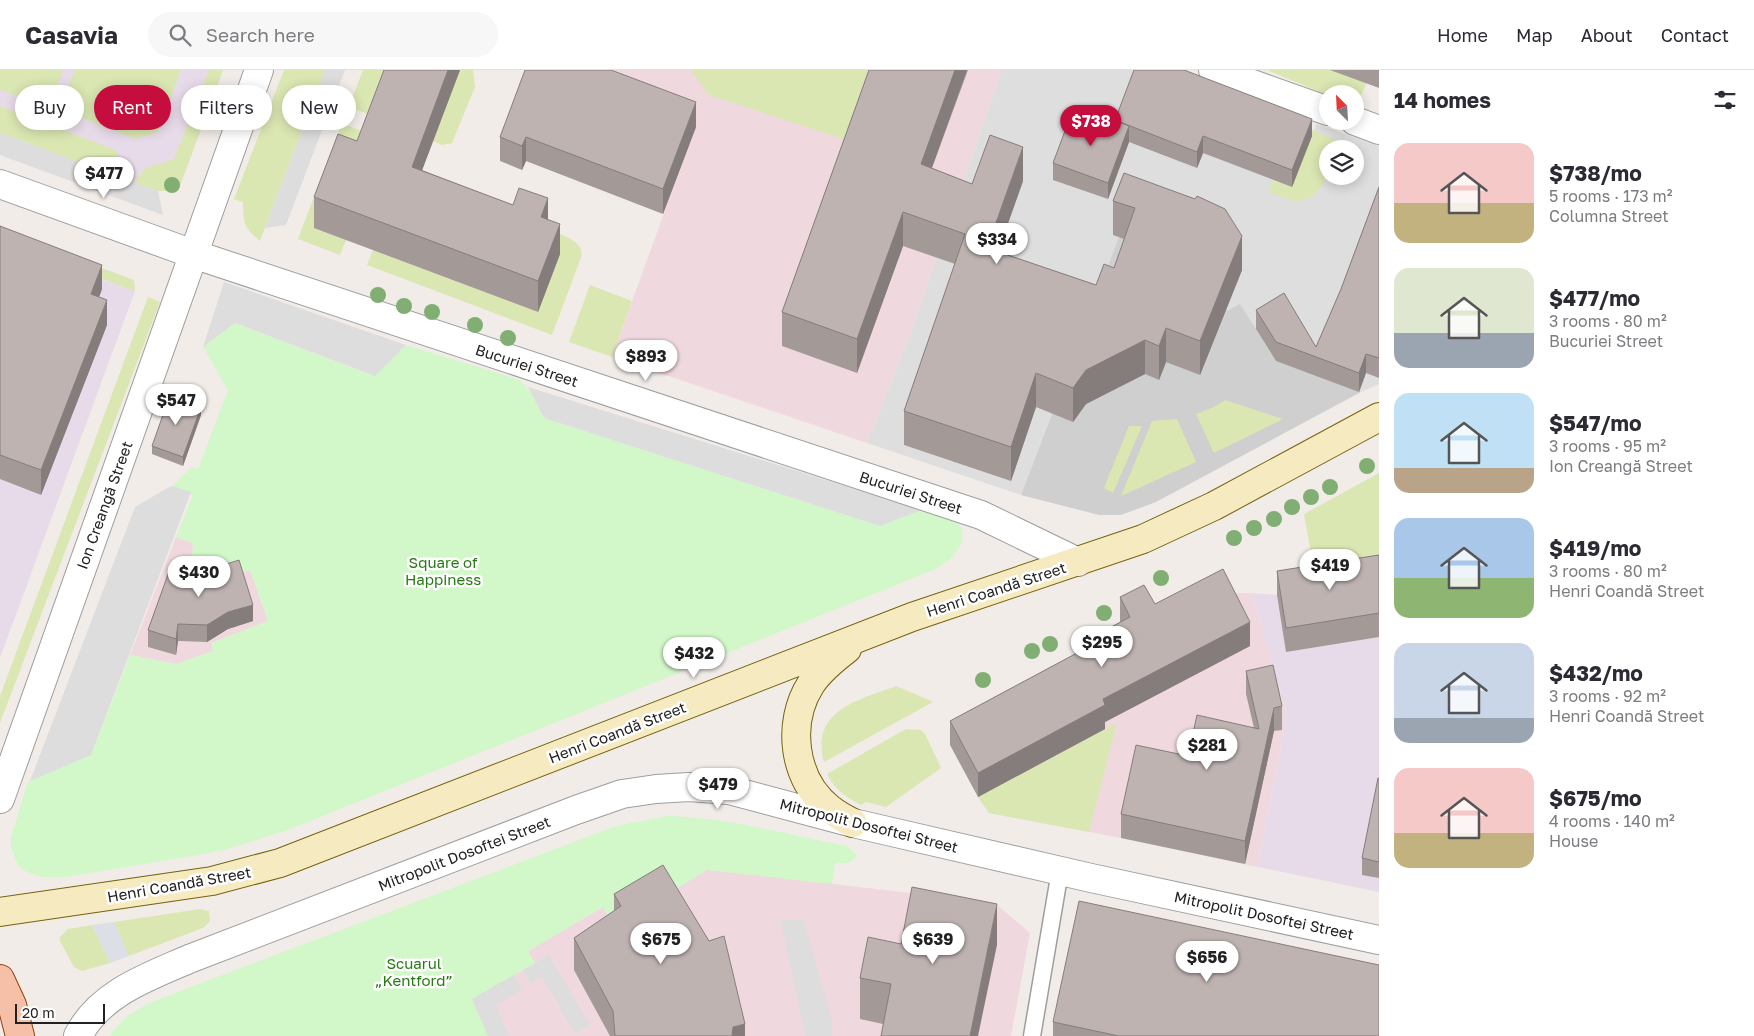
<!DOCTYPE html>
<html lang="en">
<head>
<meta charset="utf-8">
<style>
  :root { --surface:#fff; --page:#f7f7f7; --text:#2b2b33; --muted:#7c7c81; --line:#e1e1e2; --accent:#c50d3e }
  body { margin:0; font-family:"Golos Text",sans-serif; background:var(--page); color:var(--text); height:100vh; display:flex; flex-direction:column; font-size:19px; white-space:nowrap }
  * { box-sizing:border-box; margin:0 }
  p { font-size:16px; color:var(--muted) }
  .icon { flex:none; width:28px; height:28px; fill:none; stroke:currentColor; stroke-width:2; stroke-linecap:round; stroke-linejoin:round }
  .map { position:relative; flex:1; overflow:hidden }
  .panel { display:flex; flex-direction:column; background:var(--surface); width:375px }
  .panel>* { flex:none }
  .banner { position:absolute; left:15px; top:15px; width:475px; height:45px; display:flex; gap:10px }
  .needle { width:32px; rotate:336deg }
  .buttons { position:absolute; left:1319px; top:15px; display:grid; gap:10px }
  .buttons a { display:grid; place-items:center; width:45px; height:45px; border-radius:50%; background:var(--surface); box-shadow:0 2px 12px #0003; font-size:25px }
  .scale { position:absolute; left:15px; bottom:12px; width:90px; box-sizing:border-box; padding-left:5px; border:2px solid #212121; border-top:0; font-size:14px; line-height:18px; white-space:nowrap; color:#212121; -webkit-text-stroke:4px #fff; paint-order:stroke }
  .price { position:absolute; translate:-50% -42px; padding:0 11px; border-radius:18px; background:#fff; color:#222; font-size:16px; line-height:32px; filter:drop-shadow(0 1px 2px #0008) }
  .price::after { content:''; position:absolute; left:50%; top:30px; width:15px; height:11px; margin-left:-8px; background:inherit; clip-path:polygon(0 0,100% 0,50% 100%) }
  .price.on { background:var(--accent); color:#fff }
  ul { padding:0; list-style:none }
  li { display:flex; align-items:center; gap:15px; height:125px; padding:0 15px }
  li span { display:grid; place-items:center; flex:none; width:140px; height:100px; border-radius:15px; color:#555 }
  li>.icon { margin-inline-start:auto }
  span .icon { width:60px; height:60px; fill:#fffc; stroke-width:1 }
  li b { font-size:21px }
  h2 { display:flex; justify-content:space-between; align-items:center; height:60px; padding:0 15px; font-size:21px }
  .chip { padding:0 18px; border-radius:22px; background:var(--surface); box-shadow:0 2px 12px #0003; font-size:18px; line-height:45px }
  .chip.on { background:var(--accent); color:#fff }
  header { display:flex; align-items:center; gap:30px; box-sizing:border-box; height:70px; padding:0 25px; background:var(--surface); border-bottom:1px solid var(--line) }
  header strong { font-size:24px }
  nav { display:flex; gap:28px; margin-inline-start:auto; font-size:18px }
  .search { width:350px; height:45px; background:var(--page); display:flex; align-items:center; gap:12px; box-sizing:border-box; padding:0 18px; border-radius:28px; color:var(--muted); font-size:19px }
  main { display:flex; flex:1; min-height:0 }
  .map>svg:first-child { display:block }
  .residential { fill:#dfdede; fill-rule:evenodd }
  .commercial { fill:#f0d9de }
  .industrial { fill:#e8dbe9 }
  .religious { fill:#cfcfcf }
  .grass { fill:#dae7b2 }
  .park { fill:#d2f7c9 }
  .parking { fill:#ddd }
  .plaza { fill:#dcdfe6 }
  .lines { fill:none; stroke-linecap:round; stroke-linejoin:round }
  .service-casing { stroke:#9e9e9e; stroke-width:19 }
  .minor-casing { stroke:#9e9e9e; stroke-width:30 }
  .secondary-casing { stroke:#74630c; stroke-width:30 }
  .primary-casing { stroke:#94410a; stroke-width:30 }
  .service { stroke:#fff; stroke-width:16 }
  .minor { stroke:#fff; stroke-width:28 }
  .secondary { stroke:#f6eac1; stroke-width:28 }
  .primary { stroke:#f6bfa7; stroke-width:28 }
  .tree { fill:#81ae73 }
  .wall { fill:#a39a98 }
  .shaded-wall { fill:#857d7c }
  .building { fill:#beb3b1; stroke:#857d7c }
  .labels { text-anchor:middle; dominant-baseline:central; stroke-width:5; stroke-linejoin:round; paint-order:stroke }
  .street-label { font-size:15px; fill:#212121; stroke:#fff }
  .park-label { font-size:15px; fill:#267b13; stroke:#fff }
</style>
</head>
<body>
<header>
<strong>Casavia</strong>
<div class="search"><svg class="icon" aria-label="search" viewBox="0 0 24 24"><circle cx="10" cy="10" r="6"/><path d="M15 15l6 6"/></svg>Search here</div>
<nav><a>Home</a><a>Map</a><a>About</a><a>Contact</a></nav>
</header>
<main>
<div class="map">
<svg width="1379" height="966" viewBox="0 0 1379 966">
  <rect width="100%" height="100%" fill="#f1ece8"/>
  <path class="residential" d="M1002 0H1140L1312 66 1316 54 1379 76V314L1361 322 1276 291 1240 235 1228 242 1213 217 1091 238 1021 425 867 373 908 269ZM1328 79H1355V106H1328Z"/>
  <path class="commercial" d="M535 0H1002L908 269 867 373 612 287 677 107 638 91Z
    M176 467 193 473 190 517 250 500 268 551 212 573 213 581 176 594 130 585Z
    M1223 523H1252L1287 645 1258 797 1121 768 989 743 978 727 1130 571 1120 551 1144 539Z
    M707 799 995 833 1030 863 1011 966H488L472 929 535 893 528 881 603 837 609 848 663 827Z"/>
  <path class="industrial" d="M0 0H223L178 121H158L0 63Z
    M0 172 135 221 0 588Z
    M1379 509V822L1258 797 1287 645 1252 523 1277 525Z"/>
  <path class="religious" d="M1119 167 1158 182 1214 218 1227 241 1240 234 1276 291 1361 322 1156 432 1121 445H1099L1021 425Z"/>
  <path class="grass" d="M0 0H60L63 1 49 37 0 20Z
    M75 0H181L158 62 135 69 59 39Z
    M209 0H223L178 121H158L134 112 146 98 174 89Z
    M284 0H325L260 171C244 158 243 153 243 132L234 129Z
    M363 0H396L378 48 349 37Z
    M460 0H473L475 17 452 73 442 75 433 71Z
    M691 0H882L855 73 709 25Z
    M1267 0H1333L1367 12 1356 37 1355 24 1327 25Z
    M1252 34 1345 74V79H1328L1329 106C1308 137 1300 135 1269 122L1273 110 1292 117Z
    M0 36 118 81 111 104 0 63Z
    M342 53 371 65 346 170 340 185 298 169Z
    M548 159C561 165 581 169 582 185L552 265 367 195 373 180 538 242Z
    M0 160 134 210 135 221 0 172Z
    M590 215 632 231 612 287 569 272Z
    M148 227 160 232 0 653V626Z
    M1225 330 1283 349 1214 383 1196 344 1214 337Z
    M1177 349 1196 392 1121 426 1152 351Z
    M1129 356H1142L1113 423 1104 418Z
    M1379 403V492L1315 505 1304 444Z
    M896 616 933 632 824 692C810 640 859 630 896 616Z
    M1117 653 1089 762 989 743 978 727Z
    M906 659 921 660 925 664 941 698 886 737 866 732 861 735C846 727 835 720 827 704Z
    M200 839 209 841 210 851 203 858 129 886 114 852Z
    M92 855 110 893 82 901 74 897 60 871V867L68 859Z"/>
  <path class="park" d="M234 253 374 306 406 275 520 310 532 324 544 348 880 456 922 440 952 448 961 457C968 478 947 494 931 501L288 760 224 780 198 785 66 807H41L25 801 18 795 11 777V768L27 714 30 711 92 683 130 585 176 594 213 581 211 573 268 551 250 500 190 518 193 473 176 467 193 425 172 416 192 397 198 399 228 320 203 277Z
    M667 746C728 748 787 764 847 776L856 784 855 789 847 793H835L832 814 707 800 663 827 609 848 603 837 528 881 535 893 472 929 488 966H110C124 942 150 933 175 923L616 756Z"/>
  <path class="parking" d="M325 0H345L286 155 265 158Z
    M0 63 158 121 163 145 0 85Z
    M224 212 406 275 375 306 235 253 203 277Z
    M528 317 922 440 880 456 544 348Z
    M171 416 191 422 91 685 30 711 135 437Z
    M803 849 832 949V966H805L781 851Z
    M549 885 590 955 575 964 542 907 531 913 523 900Z
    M514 905 522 919 496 935 509 966H488L472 929Z"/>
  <path class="plaza" d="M114 852 129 886 110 893 92 855Z"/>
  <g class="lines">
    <g class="service-casing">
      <path id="service" d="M1032 966 1060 801"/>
    </g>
    <g class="minor-casing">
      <path id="minor" d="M1213 0 1328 41
        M1355 51 1379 60
        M0 114 193 184 981 445 1078 492
        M0 729 259 0
        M78 966C100 923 148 907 189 889L576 740 622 724 656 719 689 717 729 720 853 753 1091 808 1379 870"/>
    </g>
    <g class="secondary-casing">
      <path id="secondary" d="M847 579C834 589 820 600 811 614 786 653 793 710 830 739 837 745 845 749 853 753
        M0 842 212 811 280 793 912 547 1143 469 1214 436 1379 347"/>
    </g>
    <g class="primary-casing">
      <path id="primary" d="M0 909 12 935 20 966"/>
    </g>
    <use href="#service" class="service"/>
    <use href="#minor" class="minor"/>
    <use href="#secondary" class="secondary"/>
    <use href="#primary" class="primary"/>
  </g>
  <g class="tree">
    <circle cx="172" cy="115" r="8"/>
    <circle cx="378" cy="225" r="8"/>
    <circle cx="404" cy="236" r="8"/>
    <circle cx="432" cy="242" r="8"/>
    <circle cx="475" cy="255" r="8"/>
    <circle cx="508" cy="268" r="8"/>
    <circle cx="1367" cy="396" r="8"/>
    <circle cx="1330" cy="417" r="8"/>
    <circle cx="1311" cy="427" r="8"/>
    <circle cx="1292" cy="437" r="8"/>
    <circle cx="1274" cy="449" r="8"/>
    <circle cx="1254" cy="458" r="8"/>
    <circle cx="1234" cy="468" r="8"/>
    <circle cx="1161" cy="508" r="8"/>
    <circle cx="1104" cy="543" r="8"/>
    <circle cx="1050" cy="574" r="8"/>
    <circle cx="1032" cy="581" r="8"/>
    <circle cx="983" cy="610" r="8"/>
  </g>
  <path class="wall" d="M460 0 422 100 548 149 560 184 538 242 314 158V127L357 71Z
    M869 0H968L932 98 972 114 1023 111 998 182 1096 215 1114 198 1124 169 1113 165V131L1124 103 1242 200 1200 305 1166 292 1159 310 1145 304 1086 334 1073 352 1036 337 1011 411 904 375V341L955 194 903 176 857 303 782 276V242Z
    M1330 0H1379V18Z
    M1115 50 1312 66 1292 117 1203 83 1197 98 1129 72 1108 129 1053 110V93L1103 57Z
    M696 57 663 144 526 91 522 100 500 91V67Z
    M1379 117V308L1366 303 1359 322 1276 291 1256 259V240L1316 277 1341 219Z
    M0 156 102 219 99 227 107 255 41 425 0 409Z
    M201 345 183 396 152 384V376Z
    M1379 485V567L1286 582 1277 525V501Z
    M171 496 253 551 228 559 207 572 178 571 176 585 148 577V560Z
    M1120 527 1155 534 1250 576 1105 652V659L978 727 950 675V651L1087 578V570L1120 552Z
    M1246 601 1282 636V660L1274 661 1245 794 1121 768V744L1188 686 1254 658 1246 624Z
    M1379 708V808L1362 805V788Z
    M614 824 745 966H610L574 900V868L614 841Z
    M901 874 997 875 883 954 860 949V908Z
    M1053 952 1379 966H1053Z"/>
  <path class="shaded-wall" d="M448 0H460L412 127V97Z
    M955 0H967L921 128V94Z
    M696 32V57L663 144V119Z
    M1312 49V66L1292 117V100Z
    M1129 56V72L1108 129V113Z
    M1203 66V83L1197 98V82Z
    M526 67V91L522 100V76Z
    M1023 77V111L987 212V178Z
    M548 128V159L541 147Z
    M903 142V176L857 303V269Z
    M560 154V184L538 242V211Z
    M1242 166V200L1200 305V271Z
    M102 195V219L91 249V224Z
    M107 230V255L41 425V400Z
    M1166 258V292L1159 310V276Z
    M1145 270V304L1086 334 1073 352V318L1086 300Z
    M1366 284V303L1359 322V303Z
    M1036 303V337L1011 411V377Z
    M201 337V345L183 396V387Z
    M253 535V551L228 559 207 572V555L228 542Z
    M1250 552V576L1105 652V659L978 727V703L1103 629Z
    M178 554V571L176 585V569Z
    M1274 638V661L1245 794V771Z
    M997 834V875L978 966H970Z
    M745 954V966H732L733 957Z"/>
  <path class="building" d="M384 0H448L412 97 513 135 519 118 548 128 541 147 560 154 538 211 314 127 338 64 357 71Z
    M525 0H611L696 32 663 119 526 67 522 76 500 67Z
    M869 0H955L921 94 972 114 990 65 1023 77 987 178 1096 215 1104 194 1114 198 1135 138 1113 131 1124 103 1195 129 1197 126 1225 139 1242 166 1200 271 1166 258 1159 276 1145 270 1086 300 1073 318 1036 303 1011 377 904 341 965 164 903 142 857 269 782 242Z
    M1134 0H1184L1312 49 1292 100 1203 66 1197 82 1115 50Z
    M1071 45 1103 57 1107 47 1129 56 1108 113 1053 93Z
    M1379 117V288L1366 284 1359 303 1276 272 1256 240 1284 223 1316 277 1341 219Z
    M0 156 102 195 91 224 107 230 41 400 0 385Z
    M170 325 201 337 183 387 152 376Z
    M1379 485V543L1286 558 1277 501Z
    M239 490 253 535 228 542 207 555 178 554 176 569 148 560 171 496 195 504Z
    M1223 499 1250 552 1103 629 1105 635 978 703 950 651 1090 576 1087 570 1130 547 1120 527 1144 515 1155 534Z
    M1273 595 1282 636 1274 638 1245 771 1121 744 1136 675 1188 686 1197 645 1259 659 1246 601Z
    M1378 708H1379V792L1362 788Z
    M663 795 709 871 724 866 745 954 733 957 732 966H615L613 941 574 868 621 836 614 824Z
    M912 817 997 834 970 966H881L891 914 860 908 868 867 901 874Z
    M1079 831 1379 895V966H1119L1053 952Z"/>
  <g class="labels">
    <g class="street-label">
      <text transform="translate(527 295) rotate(18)">Bucuriei Street</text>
      <text transform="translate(911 422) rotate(18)">Bucuriei Street</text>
      <text transform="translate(104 435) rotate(-70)">Ion Creangă Street</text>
      <text transform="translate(996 519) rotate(-18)">Henri Coandă Street</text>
      <text transform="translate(617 662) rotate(-21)">Henri Coandă Street</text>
      <text transform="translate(869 755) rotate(14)">Mitropolit Dosoftei Street</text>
      <text transform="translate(464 783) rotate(-21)">Mitropolit Dosoftei Street</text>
      <text transform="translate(179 814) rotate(-10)">Henri Coandă Street</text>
      <text transform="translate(1264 845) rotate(12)">Mitropolit Dosoftei Street</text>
    </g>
    <g class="park-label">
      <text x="443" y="492">Square of<tspan x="443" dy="17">Happiness</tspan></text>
      <text x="414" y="893">Scuarul<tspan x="414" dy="17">„Kentford”</tspan></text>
    </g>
  </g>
</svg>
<div class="buttons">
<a><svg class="needle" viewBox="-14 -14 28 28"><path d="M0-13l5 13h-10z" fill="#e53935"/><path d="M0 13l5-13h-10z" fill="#7c7c81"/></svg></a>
<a><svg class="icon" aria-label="layers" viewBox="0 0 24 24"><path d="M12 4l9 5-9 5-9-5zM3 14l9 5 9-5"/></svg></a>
</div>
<div class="scale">20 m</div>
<b class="price on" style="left:1091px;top:77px">$738</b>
<b class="price" style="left:104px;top:129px">$477</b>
<b class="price" style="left:997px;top:195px">$334</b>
<b class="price" style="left:646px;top:312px">$893</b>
<b class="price" style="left:176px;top:356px">$547</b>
<b class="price" style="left:1330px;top:521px">$419</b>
<b class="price" style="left:199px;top:528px">$430</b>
<b class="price" style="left:1102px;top:598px">$295</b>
<b class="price" style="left:694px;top:609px">$432</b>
<b class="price" style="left:1207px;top:701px">$281</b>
<b class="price" style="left:718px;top:740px">$479</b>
<b class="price" style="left:661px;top:895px">$675</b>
<b class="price" style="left:933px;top:895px">$639</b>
<b class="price" style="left:1207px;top:913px">$656</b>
<div class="banner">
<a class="chip">Buy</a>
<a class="chip on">Rent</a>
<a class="chip">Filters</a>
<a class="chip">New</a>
</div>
</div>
<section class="panel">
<h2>14 homes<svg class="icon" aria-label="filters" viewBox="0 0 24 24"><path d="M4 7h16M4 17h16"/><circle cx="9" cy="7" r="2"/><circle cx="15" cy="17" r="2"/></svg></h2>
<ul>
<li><span style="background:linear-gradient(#f6c9c9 60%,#c2b280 0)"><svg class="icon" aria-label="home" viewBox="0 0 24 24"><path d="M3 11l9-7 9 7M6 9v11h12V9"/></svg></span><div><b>$738/mo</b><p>5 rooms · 173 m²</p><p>Columna Street</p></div></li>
<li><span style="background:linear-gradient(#dfe7d0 65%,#9aa5b1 0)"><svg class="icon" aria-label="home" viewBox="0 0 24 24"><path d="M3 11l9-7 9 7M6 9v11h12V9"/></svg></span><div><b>$477/mo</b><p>3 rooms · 80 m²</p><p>Bucuriei Street</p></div></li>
<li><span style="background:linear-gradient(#bfe0f5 75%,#b9a48a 0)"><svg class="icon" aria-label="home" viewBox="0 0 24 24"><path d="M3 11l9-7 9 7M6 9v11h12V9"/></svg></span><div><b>$547/mo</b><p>3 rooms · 95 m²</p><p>Ion Creangă Street</p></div></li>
<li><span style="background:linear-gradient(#a9c7e8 60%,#8fb573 0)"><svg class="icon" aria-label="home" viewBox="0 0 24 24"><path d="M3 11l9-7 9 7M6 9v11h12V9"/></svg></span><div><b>$419/mo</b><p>3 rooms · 80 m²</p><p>Henri Coandă Street</p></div></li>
<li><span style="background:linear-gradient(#c9d6e8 75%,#9aa5b1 0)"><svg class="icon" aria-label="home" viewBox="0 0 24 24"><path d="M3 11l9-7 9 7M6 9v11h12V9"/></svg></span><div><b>$432/mo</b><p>3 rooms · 92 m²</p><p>Henri Coandă Street</p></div></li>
<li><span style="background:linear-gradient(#f6c9c9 65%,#c2b280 0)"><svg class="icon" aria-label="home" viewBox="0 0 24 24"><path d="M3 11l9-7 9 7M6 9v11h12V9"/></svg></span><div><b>$675/mo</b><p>4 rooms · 140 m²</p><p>House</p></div></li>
</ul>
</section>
</main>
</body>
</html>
